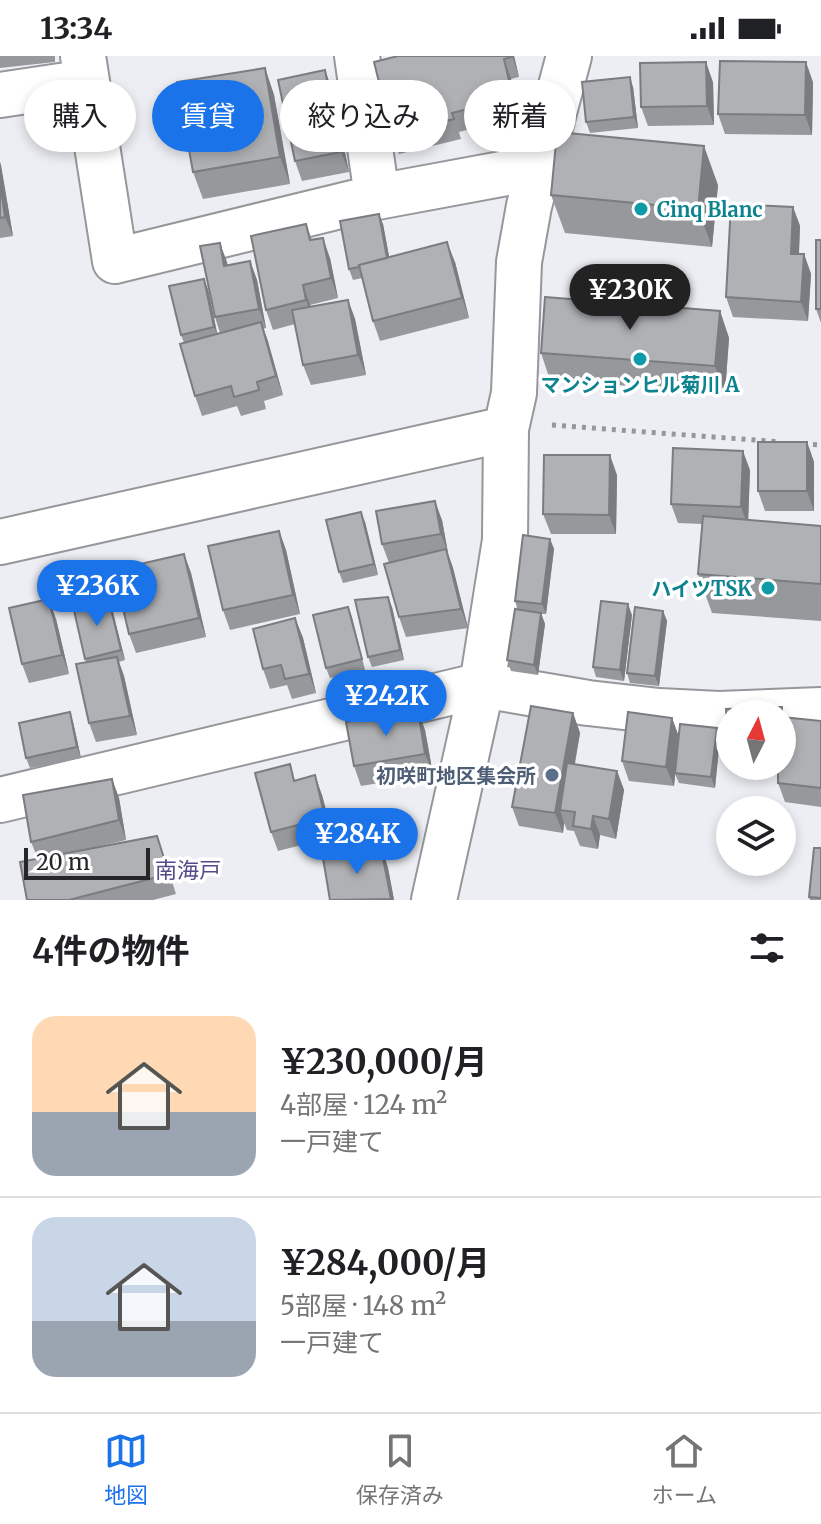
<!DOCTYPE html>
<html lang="ja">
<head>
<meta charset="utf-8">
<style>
  :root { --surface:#fff; --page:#f6f6f6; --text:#202124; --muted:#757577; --line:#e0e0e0; --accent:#1a73e8 }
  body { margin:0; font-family:Merriweather,"Noto Sans JP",serif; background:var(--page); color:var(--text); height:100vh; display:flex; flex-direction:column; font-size:30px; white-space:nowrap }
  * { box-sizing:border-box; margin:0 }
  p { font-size:26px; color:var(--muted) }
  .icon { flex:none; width:44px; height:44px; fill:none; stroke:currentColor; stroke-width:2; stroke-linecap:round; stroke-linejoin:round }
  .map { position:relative; height:844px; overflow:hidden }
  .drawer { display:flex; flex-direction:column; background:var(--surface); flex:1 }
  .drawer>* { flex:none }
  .guide { position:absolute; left:24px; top:24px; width:774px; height:72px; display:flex; gap:16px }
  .needle { width:52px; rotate:6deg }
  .fabs { position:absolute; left:716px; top:644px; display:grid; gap:16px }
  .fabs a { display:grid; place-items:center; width:80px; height:80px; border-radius:50%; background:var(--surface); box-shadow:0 4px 12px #0003; font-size:40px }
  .scale { position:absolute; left:24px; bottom:20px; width:126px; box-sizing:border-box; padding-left:8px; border:4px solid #262628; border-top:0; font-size:22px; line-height:28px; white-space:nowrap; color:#262628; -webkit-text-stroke:6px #fff; paint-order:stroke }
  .price { position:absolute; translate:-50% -68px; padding:0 18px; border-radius:28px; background:var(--accent); color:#fff; font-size:26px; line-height:52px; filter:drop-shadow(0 2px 4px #0008) }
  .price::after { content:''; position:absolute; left:50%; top:48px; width:24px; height:18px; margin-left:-12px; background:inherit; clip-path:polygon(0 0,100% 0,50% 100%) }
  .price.selected { background:#222; color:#fff }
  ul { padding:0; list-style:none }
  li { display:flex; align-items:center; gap:24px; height:200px; padding:0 32px }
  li+li { border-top:2px solid var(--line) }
  li span { display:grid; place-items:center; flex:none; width:224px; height:160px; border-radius:24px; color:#555 }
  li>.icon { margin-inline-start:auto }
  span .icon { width:96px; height:96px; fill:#fffc; stroke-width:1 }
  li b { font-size:34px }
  h2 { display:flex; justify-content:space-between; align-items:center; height:96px; padding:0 32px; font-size:34px }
  .chip { padding:0 28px; border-radius:36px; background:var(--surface); box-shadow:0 4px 12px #0003; font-size:28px; line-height:72px }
  .chip.selected { background:var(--accent); color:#fff }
  .status { display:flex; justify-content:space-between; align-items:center; height:56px; padding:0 40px; background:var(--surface); direction:ltr }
  .status svg { height:22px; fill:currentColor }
  .tabs { display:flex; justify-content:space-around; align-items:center; height:112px; border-top:2px solid var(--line); background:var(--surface); font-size:22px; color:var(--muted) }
  .tabs a { display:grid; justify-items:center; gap:4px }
  .tabs .selected { color:var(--accent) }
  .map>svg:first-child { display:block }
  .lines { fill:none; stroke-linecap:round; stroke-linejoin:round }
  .minor-casing { stroke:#95979b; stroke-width:48 }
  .path { stroke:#96979b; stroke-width:5; stroke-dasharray:4 6; stroke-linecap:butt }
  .minor { stroke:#fff; stroke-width:44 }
  .wall { fill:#96989c }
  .shaded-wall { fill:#7a7c7f }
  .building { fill:#afb1b5; stroke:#7a7c7f; stroke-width:2 }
  .culture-dot { fill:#0f9aa8; stroke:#fff; stroke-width:3 }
  .service-dot { fill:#5c6f8a; stroke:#fff; stroke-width:3 }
  .labels { text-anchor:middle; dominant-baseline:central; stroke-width:7; stroke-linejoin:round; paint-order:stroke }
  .culture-label { font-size:20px; font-weight:bold; fill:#0d838f; stroke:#fff; text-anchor:start }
  .service-label { font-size:20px; font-weight:bold; fill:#4e5e75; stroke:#fff; text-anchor:end }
  .neighbourhood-label { font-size:22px; fill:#564987; stroke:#fff }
</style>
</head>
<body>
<div class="status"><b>13:34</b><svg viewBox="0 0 49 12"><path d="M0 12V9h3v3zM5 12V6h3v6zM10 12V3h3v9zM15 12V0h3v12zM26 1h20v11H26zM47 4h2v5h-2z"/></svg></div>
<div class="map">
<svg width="821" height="844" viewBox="0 0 821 844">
  <rect width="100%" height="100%" fill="#eceef3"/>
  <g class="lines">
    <g class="minor-casing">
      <path id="minor" d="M83 0 115 205 377 141 539 111
        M357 0 377 141
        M0 39 87 26
        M0 486 506 373
        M0 744 482 629 588 647 659 655 719 658 821 654
        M434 844 482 629 505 484 506 373 514 337 519 206 529 150 569 0"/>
    </g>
    <path class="path" d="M552 369 781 386
      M803 388 821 389"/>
    <use href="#minor" class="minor"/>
  </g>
  <path class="wall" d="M0 0H55V6L0 12Z
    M514 0 519 21 511 23 517 49 494 55 495 60 489 63 491 68 459 76 461 83 399 98 392 78 374 6Z
    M265 12 274 39 290 128 203 143 193 116Z
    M325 14 332 34 349 116 302 125 295 105Z
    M713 26 714 69 648 70 641 51Z
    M813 26 812 79 725 78 718 58Z
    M633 31 638 72 590 77 586 66Z
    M0 106 13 180 0 182Z
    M718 129 712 191 565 177 551 139Z
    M793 151 800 170 799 198H804L811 218 808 265 733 261 726 241Z
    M306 168 312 184 330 202 338 242 310 249 311 251 348 244 355 263 366 319 311 329 303 309 295 268 273 274 266 254Z
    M383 168 389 201 455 206 469 262 380 285 373 265 362 222 353 224 349 213Z
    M821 184V267L816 253Z
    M250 205 257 224 266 272 263 273 283 339 264 345 266 353 241 360 237 350 202 360 195 340 184 287 181 279 208 233 217 278 220 277 215 261 227 209Z
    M720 255 729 282 725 337 550 324 541 297Z
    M807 386 814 406V455H765L758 435Z
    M750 414 748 464 821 470V565L712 557 698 518 702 468 678 467 671 448Z
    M617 419 616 478H551L543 458Z
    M442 464 448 497 453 512 468 572 406 581 399 561 389 507 382 488Z
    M365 466 378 519 343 527 339 516Z
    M279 475 286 494 300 558 230 574 223 554Z
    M550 483 554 493 546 558H541L545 568 538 619 511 615 507 604 518 554 515 545Z
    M184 498 191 517 206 581 136 597 129 578Z
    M108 541 125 604 119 606 124 620 137 679 96 686 89 667 86 606 73 550Z
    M348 551 365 614 330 622 326 612Z
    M392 551 404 604 372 611 368 601Z
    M663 555 667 565 659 630 630 627 627 617Z
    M632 559 624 625 596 621 593 611Z
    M295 562 303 582 316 637 292 643 287 629 270 633 263 613Z
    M56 563 69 618 29 627 22 608Z
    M782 651 785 661 821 665V751L785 746 778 727V710H782V658H730V696L728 690 726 653Z
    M573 657 580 677 575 708 617 715 624 734 616 783 600 779 598 793 580 790 574 775 567 774 564 767 563 777 519 770 512 751Z
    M672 662 679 680 717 672 720 682 715 732 679 727 675 718 674 730 629 725 622 705Z
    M73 666 81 702 30 712 26 702Z
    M425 674 433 718 361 730 354 710Z
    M112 723 119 742 126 784 84 794 164 800 176 838 153 844H27L38 803 31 786Z
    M296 724 322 739 333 781 278 795 271 776Z
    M352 764 392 765 399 795 384 798 388 812 394 844H330L360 796Z
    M821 792V844H810L809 841Z"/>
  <path class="shaded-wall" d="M512 0H514L519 21Z
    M504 3 511 23 517 49 510 29Z
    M706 6 713 26 714 69 707 50Z
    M806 6 813 26 812 79 805 59Z
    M265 12 274 39 290 128 280 101Z
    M325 14 332 34 349 116 341 96Z
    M630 21 633 31 638 72 634 61Z
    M704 90 718 129 712 191 698 153Z
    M0 106 1 109 13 180 5 161 0 127Z
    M793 151 800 170 798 217 791 198Z
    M379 158 383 168 392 216 388 206Z
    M323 182 330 202 338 242 331 222Z
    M447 186 455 206 469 262 462 242Z
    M220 187 227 206 231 229 224 210Z
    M804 198 811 218 808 265 801 246Z
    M250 205 257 224 266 272 259 253Z
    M204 223 208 233 218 281 214 271Z
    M303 229 310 249 313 263 306 244Z
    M348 244 355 263 366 319 358 299Z
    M720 255 729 282 725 337 715 310Z
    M261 266 268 285 283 339 276 320Z
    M807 386 814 406V455L807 435Z
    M743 395 750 414 748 470 741 451Z
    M610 399 617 419 616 478 609 459Z
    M435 445 442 464 448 497 441 478Z
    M361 456 365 466 378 519 374 508Z
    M279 475 286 494 300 558 293 539Z
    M550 483 554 493 546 558 542 548Z
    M446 493 453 512 468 572 461 553Z
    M184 498 191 517 206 581 199 562Z
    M108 541 112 552 125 604 121 594Z
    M388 541 392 551 404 604 400 594Z
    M49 543 56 563 69 618 62 599Z
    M628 548 632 559 624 625 620 614Z
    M348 551 352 561 365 614 362 603Z
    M663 555 667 565 659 630 655 620Z
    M541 557 545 568 538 619 534 609Z
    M295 562 303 582 316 637 309 618Z
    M117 601 124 620 137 679 130 660Z
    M418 654 425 674 433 718 425 698Z
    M70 656 73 666 81 702 77 691Z
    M573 657 580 677 566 755 560 754 564 767 563 777 555 757Z
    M672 662 679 682 674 730 666 711Z
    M717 672 720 682 715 732 711 721Z
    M617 715 624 734 616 783 609 763Z
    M315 719 322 739 333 781 325 762Z
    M112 723 119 742 126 784 119 764Z
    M388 755 392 765 399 795 395 784Z
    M593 760 600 779 598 793 591 773Z
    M381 792 388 812 394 844 391 843Z"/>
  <path class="building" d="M398 0H512V1L504 3 510 29 486 35 488 41 482 43 484 49 452 57 454 63 392 78 374 6Z
    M720 5 806 6 805 59 718 58Z
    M706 6 707 50 641 51 640 7Z
    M265 12 280 101 193 116 177 26Z
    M325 14 341 96 295 105 278 24Z
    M630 21 634 61 586 66 582 26Z
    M557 76 704 90 698 153 551 139Z
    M0 127 5 161 0 162Z
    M731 148 793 151 791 198H804L801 246 726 241Z
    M379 158 387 202 359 209V211L349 213 340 165Z
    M306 168 310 184 323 182 331 222 303 229 306 244 266 254 251 180Z
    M816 184H821V253H816Z
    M447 186 462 242 373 265 359 209Z
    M220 187 224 210 250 205 259 253 215 261 200 190Z
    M204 223 214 271 181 279 169 230Z
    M545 241 720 255 715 310 541 297Z
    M348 244 358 299 303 309 292 254Z
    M261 266 276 320 257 326 259 334 234 341 231 330 195 340 180 288Z
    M758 386H807V435H758Z
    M673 392 743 395 741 451 671 448Z
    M544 399H610L609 459 543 458Z
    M435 445 441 478 382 488 376 455Z
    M361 456 374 508 339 516 326 464Z
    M703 460 821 470V528L698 518Z
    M279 475 293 539 223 554 208 490Z
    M523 479 550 483 542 548 515 545Z
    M446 493 461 553 399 561 384 508Z
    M184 498 199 562 129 578 114 514Z
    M108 541 121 594 85 603 73 550Z
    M388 541 400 594 368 601 355 544Z
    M49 543 62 599 22 608 9 552Z
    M601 545 628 548 620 614 593 611Z
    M348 551 362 603 326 612 313 559Z
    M635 551 663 555 655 620 627 617Z
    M515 553 541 557 534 609 507 604Z
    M295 562 309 618 285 623 281 609 263 613 253 573Z
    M117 601 130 660 89 667 76 608Z
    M531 650 573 657 555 757 512 751Z
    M782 651V661L821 665V732L778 727V710H782V658H730V690H728L726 653Z
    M418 654 425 698 354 710 346 666Z
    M70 656 77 691 26 702 19 667Z
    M628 656 672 662 666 711 622 705Z
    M680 668 717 672 711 721 675 717Z
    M567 707 617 715 609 763 593 760 591 773 573 770 575 756 560 754Z
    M290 708 294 725 315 719 325 762 271 776 255 717Z
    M112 723 119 764 31 786 23 739Z
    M388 755 395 784 359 793 352 764Z
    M157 780 169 818 69 844H27L20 806Z
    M381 792 391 843 330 844 323 802Z
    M814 792H821V842L809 841Z"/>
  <g class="culture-dot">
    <circle cx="641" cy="153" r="8"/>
    <circle cx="640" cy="303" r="8"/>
    <circle cx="768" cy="532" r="8"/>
  </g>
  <circle class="service-dot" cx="552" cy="719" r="8"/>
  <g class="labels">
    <g class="culture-label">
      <text x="657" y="153">Cinq Blanc</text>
      <text x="640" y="328" text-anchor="middle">マンションヒル菊川 A</text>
      <text x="752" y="532" text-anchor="end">ハイツTSK</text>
    </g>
    <g class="service-label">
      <text x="536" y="719">初咲町地区集会所</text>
    </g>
    <g class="neighbourhood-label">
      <text x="188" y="814">南海戸</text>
    </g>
  </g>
</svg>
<div class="fabs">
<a><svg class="needle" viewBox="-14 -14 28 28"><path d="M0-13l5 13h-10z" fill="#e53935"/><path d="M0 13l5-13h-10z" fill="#757577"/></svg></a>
<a><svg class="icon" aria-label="layers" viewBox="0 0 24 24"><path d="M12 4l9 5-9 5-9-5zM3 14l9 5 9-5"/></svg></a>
</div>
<div class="scale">20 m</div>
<b class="price selected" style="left:630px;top:276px">¥230K</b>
<b class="price" style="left:97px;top:572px">¥236K</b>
<b class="price" style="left:386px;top:682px">¥242K</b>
<b class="price" style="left:357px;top:820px">¥284K</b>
<div class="guide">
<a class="chip">購入</a>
<a class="chip selected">賃貸</a>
<a class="chip">絞り込み</a>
<a class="chip">新着</a>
</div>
</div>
<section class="drawer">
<h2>4件の物件<svg class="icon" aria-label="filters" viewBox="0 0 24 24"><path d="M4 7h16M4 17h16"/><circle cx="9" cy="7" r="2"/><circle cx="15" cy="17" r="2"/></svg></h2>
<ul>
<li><span style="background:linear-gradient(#ffd9b3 60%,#9aa5b1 0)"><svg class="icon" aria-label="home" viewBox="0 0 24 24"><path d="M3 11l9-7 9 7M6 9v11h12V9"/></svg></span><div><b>¥230,000/月</b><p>4部屋 · 124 m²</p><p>一戸建て</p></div></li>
<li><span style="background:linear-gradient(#c9d6e8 65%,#9aa5b1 0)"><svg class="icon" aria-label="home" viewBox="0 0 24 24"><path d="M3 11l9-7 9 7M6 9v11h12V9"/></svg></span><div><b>¥284,000/月</b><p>5部屋 · 148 m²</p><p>一戸建て</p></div></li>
</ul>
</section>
<nav class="tabs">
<a class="selected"><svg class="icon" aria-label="map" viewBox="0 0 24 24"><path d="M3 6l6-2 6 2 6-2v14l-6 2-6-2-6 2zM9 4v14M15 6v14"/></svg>地図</a>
<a><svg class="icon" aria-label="saved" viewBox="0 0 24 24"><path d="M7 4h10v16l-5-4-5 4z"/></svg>保存済み</a>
<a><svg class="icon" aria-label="home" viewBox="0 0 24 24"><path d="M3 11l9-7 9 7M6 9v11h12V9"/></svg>ホーム</a>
</nav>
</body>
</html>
